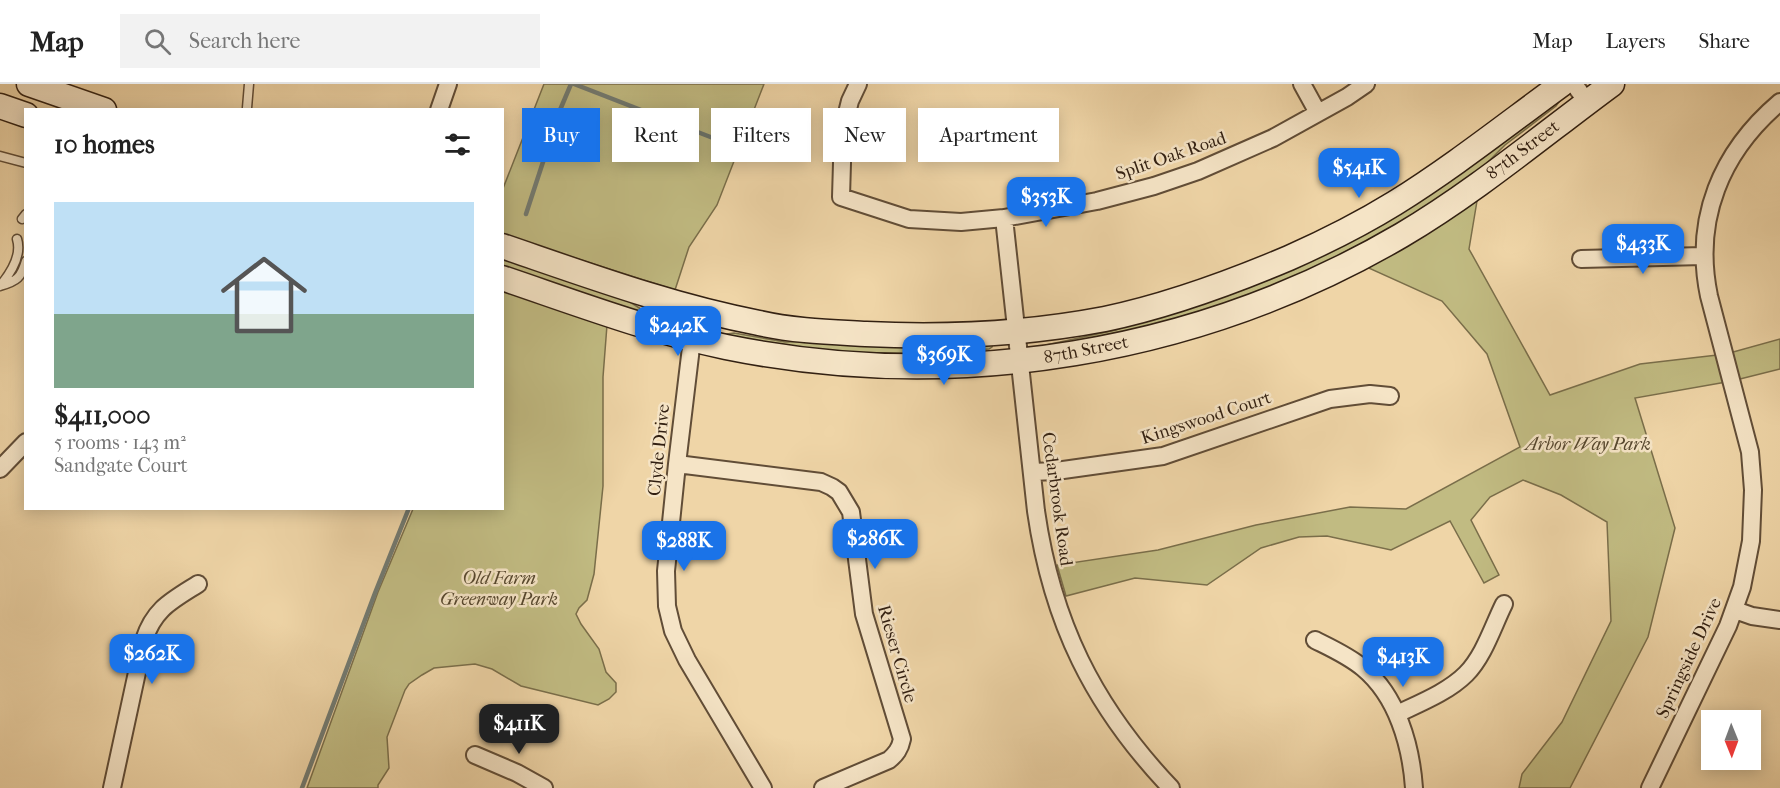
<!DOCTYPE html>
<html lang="en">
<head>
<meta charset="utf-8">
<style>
  :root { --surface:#fff; --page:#f2f2f2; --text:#222; --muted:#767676; --line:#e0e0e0; --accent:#1a73e8 }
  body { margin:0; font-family:"IM FELL French Canon",serif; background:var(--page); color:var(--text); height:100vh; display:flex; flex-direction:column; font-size:22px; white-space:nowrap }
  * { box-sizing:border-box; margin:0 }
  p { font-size:20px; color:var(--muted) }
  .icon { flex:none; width:33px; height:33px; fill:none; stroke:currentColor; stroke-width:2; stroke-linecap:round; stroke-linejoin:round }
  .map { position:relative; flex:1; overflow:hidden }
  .details { position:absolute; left:24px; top:24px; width:480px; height:402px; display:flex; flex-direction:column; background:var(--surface); border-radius:0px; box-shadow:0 3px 15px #0003 }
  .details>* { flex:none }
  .hud { position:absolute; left:522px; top:24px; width:570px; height:54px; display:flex; gap:12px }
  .needle { width:39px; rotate:179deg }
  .tools { position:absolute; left:1701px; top:626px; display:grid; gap:12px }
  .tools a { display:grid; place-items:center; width:60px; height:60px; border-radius:0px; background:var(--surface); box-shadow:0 3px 15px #0003; font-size:30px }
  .price { position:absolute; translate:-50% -51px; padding:0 14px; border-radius:12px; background:var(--accent); color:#fff; font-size:20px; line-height:39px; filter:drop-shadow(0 2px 3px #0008) }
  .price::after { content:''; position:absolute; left:50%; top:36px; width:18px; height:14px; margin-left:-9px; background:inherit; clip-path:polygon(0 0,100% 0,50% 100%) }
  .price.selected { background:#222; color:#fff }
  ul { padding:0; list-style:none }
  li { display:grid; align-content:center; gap:12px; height:318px; padding:0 30px }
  li span { display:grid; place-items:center; height:186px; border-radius:0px; color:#555 }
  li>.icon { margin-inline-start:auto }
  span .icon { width:108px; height:108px; fill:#fffc; stroke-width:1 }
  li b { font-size:26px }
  h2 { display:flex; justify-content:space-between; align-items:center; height:72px; padding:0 30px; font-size:26px }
  .chip { padding:0 21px; border-radius:0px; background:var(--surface); box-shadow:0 3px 15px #0003; font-size:21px; line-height:54px }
  .chip.selected { background:var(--accent); color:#fff }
  header { display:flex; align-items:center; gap:36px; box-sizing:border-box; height:84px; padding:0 30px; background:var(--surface); border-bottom:2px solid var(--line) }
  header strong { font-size:28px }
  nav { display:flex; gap:33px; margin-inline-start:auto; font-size:21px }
  .search { width:420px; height:54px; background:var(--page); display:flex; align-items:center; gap:15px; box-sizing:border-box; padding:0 21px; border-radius:0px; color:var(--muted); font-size:22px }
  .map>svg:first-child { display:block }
  .green { fill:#c1bb82; stroke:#7a6e4a; stroke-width:1.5 }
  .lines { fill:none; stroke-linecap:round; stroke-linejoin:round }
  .stream { stroke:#727a71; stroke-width:4.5 }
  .lane-casing { stroke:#614d37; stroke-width:11 }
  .street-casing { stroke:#614d37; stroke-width:20 }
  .secondary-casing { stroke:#322012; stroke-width:27 }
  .lane { stroke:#f5e4c6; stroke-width:8 }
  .street { stroke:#f5e4c6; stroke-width:16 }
  .secondary { stroke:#f5e4c6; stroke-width:24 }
  .labels { text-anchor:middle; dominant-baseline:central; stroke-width:5; stroke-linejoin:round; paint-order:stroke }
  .street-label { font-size:18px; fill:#322012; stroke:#f5e4c6 }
  .park-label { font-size:18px; font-style:italic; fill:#56472e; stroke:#f5e4c6 }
</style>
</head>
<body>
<header>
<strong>Map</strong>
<div class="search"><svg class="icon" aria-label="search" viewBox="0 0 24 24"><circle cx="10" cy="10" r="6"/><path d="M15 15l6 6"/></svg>Search here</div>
<nav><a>Map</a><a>Layers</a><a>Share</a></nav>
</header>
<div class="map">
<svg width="1780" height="704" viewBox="0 0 1780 704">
  <rect width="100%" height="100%" fill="#efd5a7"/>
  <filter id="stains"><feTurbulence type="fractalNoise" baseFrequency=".00333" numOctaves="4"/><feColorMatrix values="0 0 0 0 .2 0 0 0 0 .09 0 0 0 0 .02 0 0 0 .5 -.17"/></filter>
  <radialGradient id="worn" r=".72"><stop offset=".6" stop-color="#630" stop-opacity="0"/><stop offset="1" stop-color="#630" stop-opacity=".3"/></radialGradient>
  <path class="green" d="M544 0H764L717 121 689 163 675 206 503 151 502 107Z
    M1561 15 1556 22 1505 61 1471 95 1422 128 1272 206 1111 254 1046 261 1116 246 1168 226 1220 210Z
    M1477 117 1469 165 1550 311 1640 280 1726 270 1780 255V285L1732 297 1635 314 1675 444 1648 553 1570 704H1519L1522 690 1562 638 1611 537 1607 438 1561 411 1523 396 1490 413 1471 436 1499 491 1484 499 1450 437 1391 466 1327 452 1299 453 1261 464 1207 501 1135 494 1066 512 1057 481 1158 466 1256 441 1350 423 1406 425 1520 363 1487 270 1442 217 1362 181Z
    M503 171 619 211 644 227 668 238 503 185Z
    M503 207 607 241 603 293V402L594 490 587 516 579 524 576 530 581 540 599 565 606 588 616 599V608L609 615 598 621 521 602 492 585 475 580 434 584 422 591 409 600 405 606 387 653 389 684 378 701V704H307L378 508 413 425 502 424Z
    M734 249 785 258 848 257 993 260 992 263 989 265 931 267 904 272H860L719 251Z"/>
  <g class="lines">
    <path class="stream" d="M574 0 731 61
      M526 130 560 26 571 0
      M302 704 375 509 409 424"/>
    <g class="lane-casing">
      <path id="lane" d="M247 24 249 0
        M0 72 26 79
        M22 135 26 130
        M0 202C10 190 22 171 17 155
        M0 202C17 197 21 194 26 177"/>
    </g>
    <g class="street-casing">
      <path id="street" d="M858 0 850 17 843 45 841 113 909 135 961 138 1004 134 1097 117 1154 102 1198 87 1273 54 1347 13 1366 0
        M1302 0 1318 29
        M1574 0 1587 18
        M439 26 448 0
        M1004 134 1036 427C1052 538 1093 622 1171 704
        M1581 175 1703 172
        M698 225 692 255 677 380 666 487 667 522 673 547 687 576 763 704
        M677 380 821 398 832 403 839 408 851 428 864 530 902 655C900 665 896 670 889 676L823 704
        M0 385 26 358
        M1032 388 1056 387 1163 372 1330 315 1370 310 1390 312
        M1735 526 1752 532 1780 536
        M1315 556C1331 564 1349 572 1363 584 1397 612 1411 661 1414 704
        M1397 630C1420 619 1448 608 1466 590 1484 572 1493 542 1504 520
        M475 671 517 689 544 704
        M112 704 144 556C154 525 171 517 198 500
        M1650 704 1728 542 1742 503 1751 457 1753 406 1750 368 1709 212C1693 135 1721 68 1780 18"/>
    </g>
    <g class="secondary-casing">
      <path id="secondary" d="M29 0 104 26
        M0 22 26 31
        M502 162C587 191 671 222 759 239 794 247 831 248 866 250 946 254 1026 250 1105 235 1167 222 1230 199 1289 174 1325 158 1361 140 1395 119 1453 83 1507 40 1562 0
        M502 194C576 219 650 247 726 263 957 310 1199 270 1402 151 1475 108 1544 50 1612 0"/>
    </g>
    <use href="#lane" class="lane"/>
    <use href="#street" class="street"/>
    <use href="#secondary" class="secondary"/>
  </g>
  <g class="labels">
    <g class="street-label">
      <text transform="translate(1523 66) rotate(-37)">87th Street</text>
      <text transform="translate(1171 72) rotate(-19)">Split Oak Road</text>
      <text transform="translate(1086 266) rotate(-11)">87th Street</text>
      <text transform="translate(1206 334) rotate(-18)">Kingswood Court</text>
      <text transform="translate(659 366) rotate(-84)">Clyde Drive</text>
      <text transform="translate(1057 415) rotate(82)">Cedarbrook Road</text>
      <text transform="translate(897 570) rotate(74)">Rieser Circle</text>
      <text transform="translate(1689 574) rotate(-65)">Springside Drive</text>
    </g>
    <g class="park-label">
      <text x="1588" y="360">Arbor Way Park</text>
      <text x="499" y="494">Old Farm<tspan x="499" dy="21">Greenway Park</tspan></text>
    </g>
  </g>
  <rect width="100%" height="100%" filter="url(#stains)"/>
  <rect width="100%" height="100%" fill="url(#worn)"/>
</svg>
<div class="tools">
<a><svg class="needle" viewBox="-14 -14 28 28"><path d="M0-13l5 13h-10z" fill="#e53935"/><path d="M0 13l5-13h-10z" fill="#767676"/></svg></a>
</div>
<b class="price" style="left:1359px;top:115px">$541K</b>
<b class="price" style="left:1046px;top:144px">$353K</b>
<b class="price" style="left:1643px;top:191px">$433K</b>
<b class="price" style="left:678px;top:273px">$242K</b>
<b class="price" style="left:944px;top:302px">$369K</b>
<b class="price" style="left:875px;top:486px">$286K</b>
<b class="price" style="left:684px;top:488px">$288K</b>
<b class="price" style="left:152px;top:601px">$262K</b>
<b class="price" style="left:1403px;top:604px">$413K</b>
<b class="price selected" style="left:519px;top:671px">$411K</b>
<div class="hud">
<a class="chip selected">Buy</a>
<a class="chip">Rent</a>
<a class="chip">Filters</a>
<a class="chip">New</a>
<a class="chip">Apartment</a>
</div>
<section class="details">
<h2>10 homes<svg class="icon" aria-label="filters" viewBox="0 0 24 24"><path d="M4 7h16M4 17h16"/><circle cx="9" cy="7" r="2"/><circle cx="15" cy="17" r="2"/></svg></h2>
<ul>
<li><span style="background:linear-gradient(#bfe0f5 60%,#7fa58c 0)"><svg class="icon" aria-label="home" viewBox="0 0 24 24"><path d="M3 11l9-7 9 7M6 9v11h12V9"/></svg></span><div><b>$411,000</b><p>5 rooms · 143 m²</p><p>Sandgate Court</p></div></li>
</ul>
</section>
</div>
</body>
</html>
